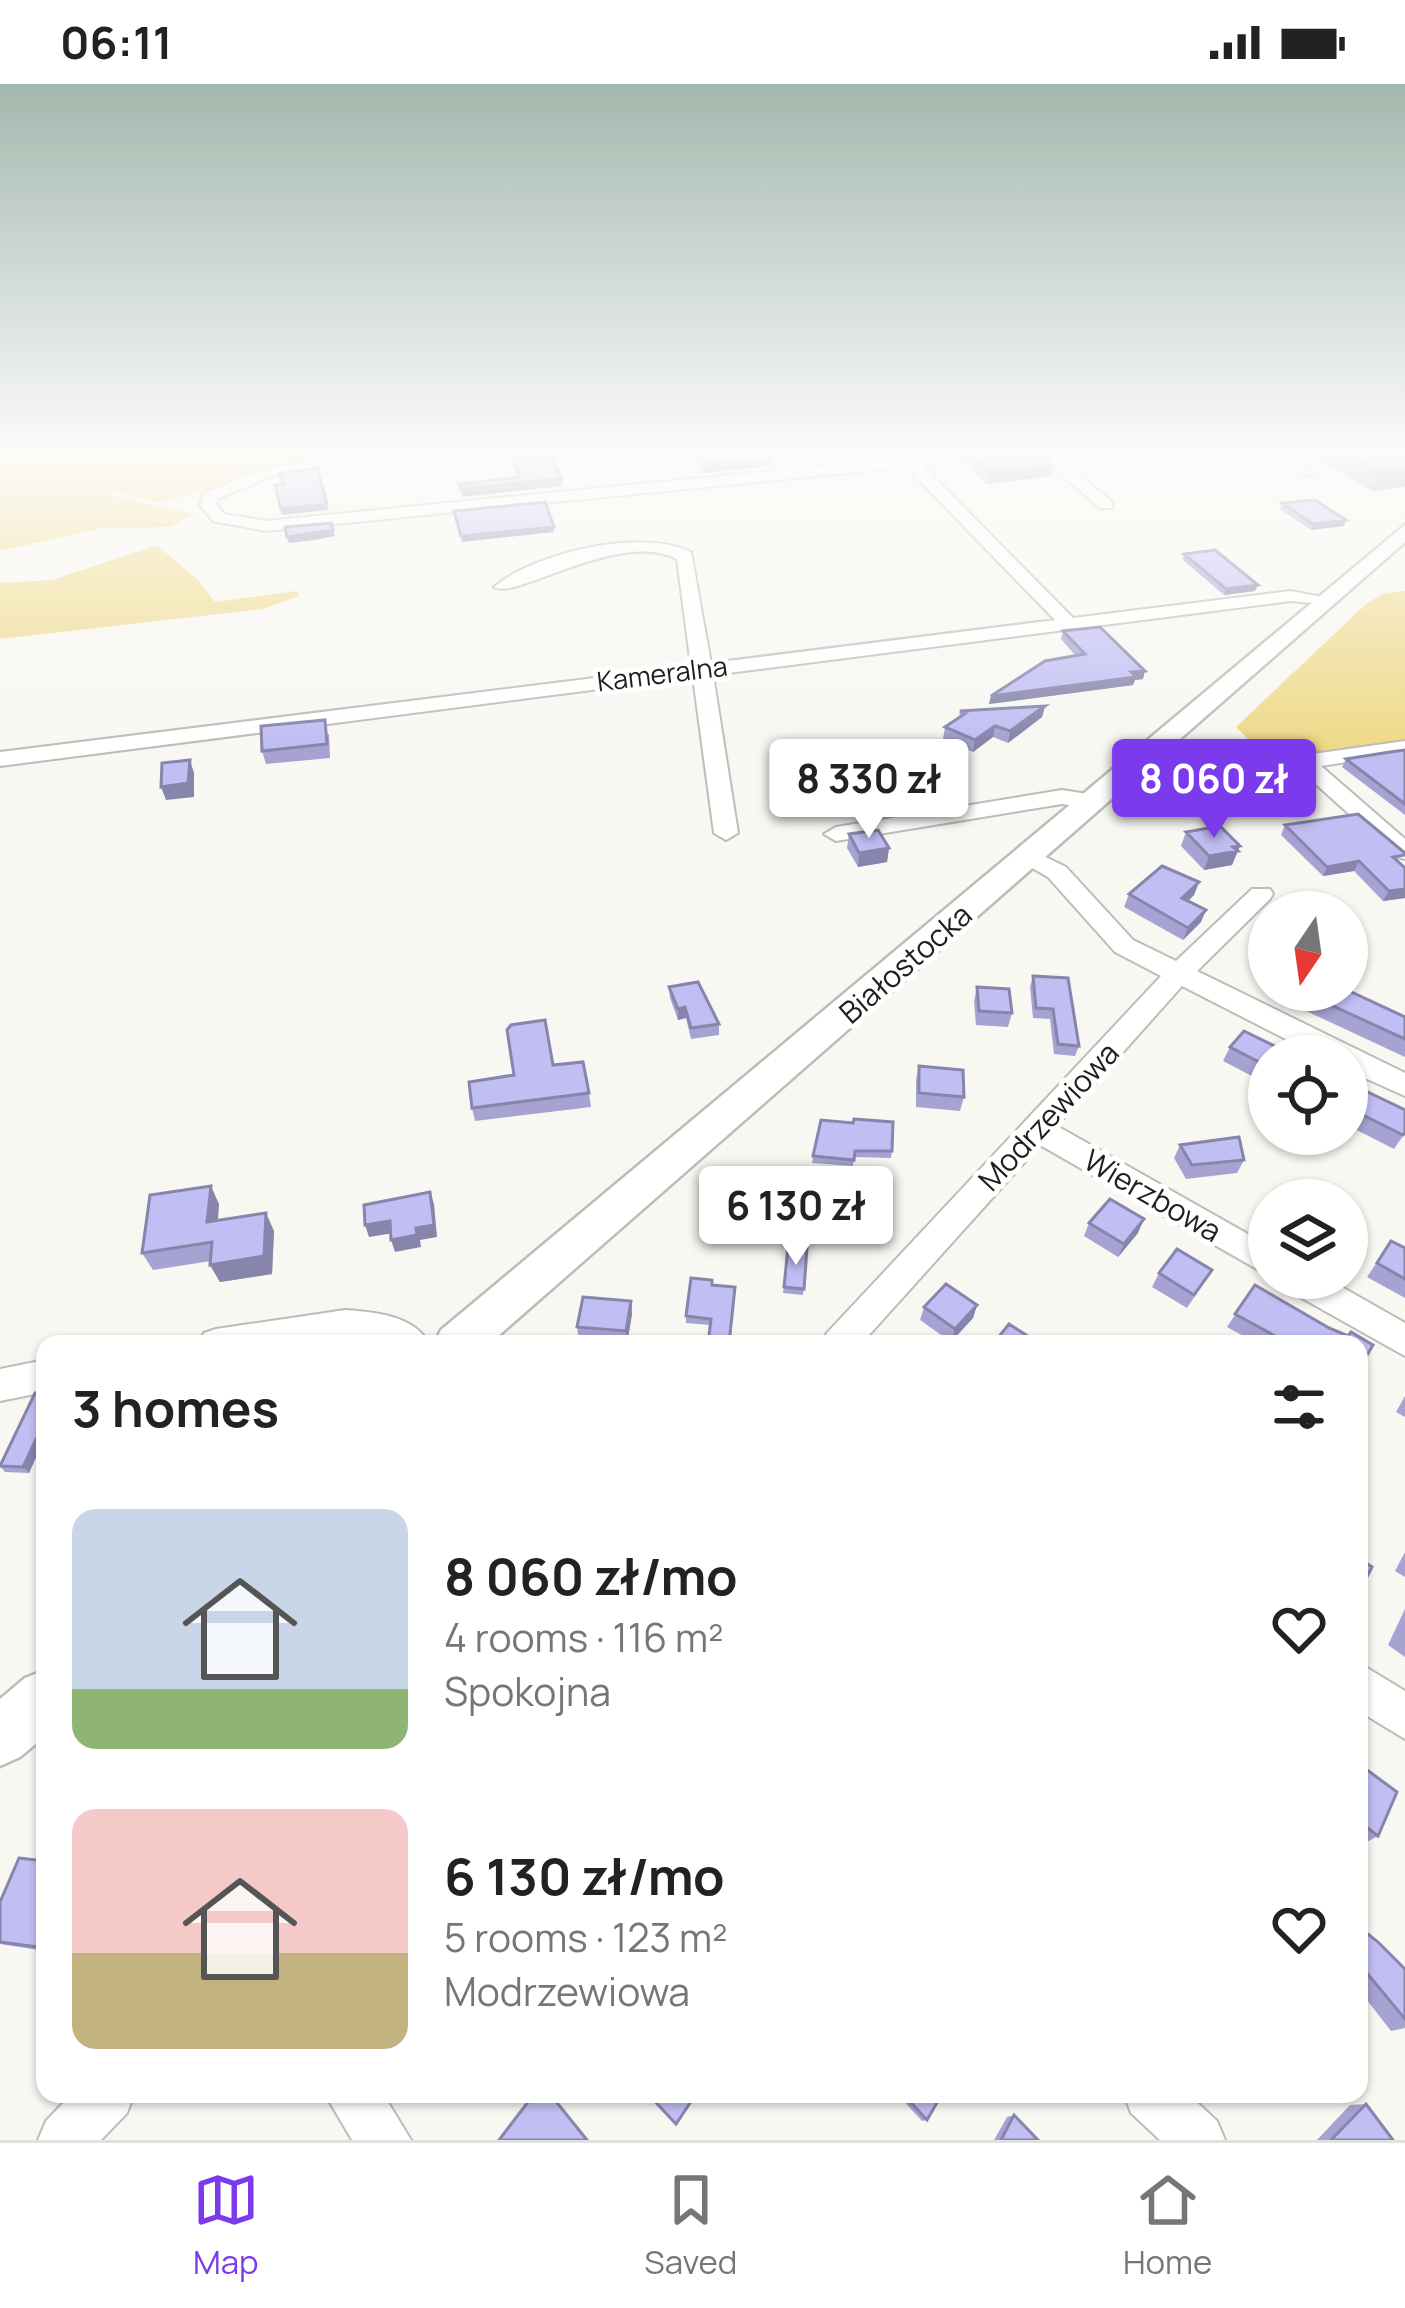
<!DOCTYPE html>
<html lang="en">
<head>
<meta charset="utf-8">
<style>
  :root { --surface:#fff; --page:#f6f6f6; --text:#222; --muted:#767676; --line:#e0e0e0; --accent:#7c3aed }
  body { margin:0; font-family:Manrope,sans-serif; background:var(--page); color:var(--text); height:100vh; display:flex; flex-direction:column; font-size:45px; white-space:nowrap }
  * { box-sizing:border-box; margin:0 }
  p { font-size:39px; color:var(--muted) }
  .icon { flex:none; width:66px; height:66px; fill:none; stroke:currentColor; stroke-width:2; stroke-linecap:round; stroke-linejoin:round }
  .map { position:relative; flex:1; overflow:hidden }
  .side { position:absolute; left:36px; top:1251px; width:1332px; height:768px; display:flex; flex-direction:column; background:var(--surface); border-radius:24px; box-shadow:0 3px 9px #0004 }
  .side>* { flex:none }
  .needle { width:78px; rotate:193deg }
  .controls { position:absolute; left:1248px; top:807px; display:grid; gap:24px }
  .controls a { display:grid; place-items:center; width:120px; height:120px; border-radius:50%; background:var(--surface); box-shadow:0 3px 9px #0004; font-size:60px }
  .price { position:absolute; translate:-50% -102px; padding:0 27px; border-radius:12px; background:#fff; color:#222; font-size:39px; line-height:78px; filter:drop-shadow(0 3px 6px #0008) }
  .price::after { content:''; position:absolute; left:50%; top:72px; width:36px; height:27px; margin-left:-18px; background:inherit; clip-path:polygon(0 0,100% 0,50% 100%) }
  .price.active { background:var(--accent); color:#fff }
  ul { padding:0; list-style:none }
  li { display:flex; align-items:center; gap:36px; height:300px; padding:0 36px }
  li span { display:grid; place-items:center; flex:none; width:336px; height:240px; border-radius:24px; color:#555 }
  li>.icon { margin-inline-start:auto }
  span .icon { width:144px; height:144px; fill:#fffc; stroke-width:1 }
  li b { font-size:51px }
  h2 { display:flex; justify-content:space-between; align-items:center; height:144px; padding:0 36px; font-size:51px }
  .status { display:flex; justify-content:space-between; align-items:center; height:84px; padding:0 60px; background:var(--surface); direction:ltr }
  .status svg { height:33px; fill:currentColor }
  .tabs { display:flex; justify-content:space-around; align-items:center; height:168px; border-top:3px solid var(--line); background:var(--surface); font-size:33px; color:var(--muted) }
  .tabs a { display:grid; justify-items:center; gap:6px }
  .tabs .active { color:var(--accent) }
  .map>svg:first-child { display:block }
  .green { fill:#efda8b }
  .lines { fill:none; stroke-linecap:round; stroke-linejoin:round }
  .minor-casing { stroke:#bdbcb7; stroke-width:4 }
  .tertiary-casing { stroke:#bdbcb7; stroke-width:5 }
  .minor { fill:#fff; fill-rule:evenodd }
  .tertiary { fill:#fff; fill-rule:evenodd }
  .wall { fill:#a6a3d2 }
  .shaded-wall { fill:#8785ab }
  .building { fill:#c1bef4; stroke:#8785ab; stroke-width:3 }
  .labels { text-anchor:middle; dominant-baseline:central; stroke-width:10; stroke-linejoin:round; paint-order:stroke }
  .far-street-label { font-size:27px; fill:#1f1e1c; stroke:#fff }
  .street-label { font-size:30px; fill:#1f1e1c; stroke:#fff }
</style>
</head>
<body>
<div class="status"><b>06:11</b><svg viewBox="0 0 49 12"><path d="M0 12V9h3v3zM5 12V6h3v6zM10 12V3h3v9zM15 12V0h3v12zM26 1h20v11H26zM47 4h2v5h-2z"/></svg></div>
<div class="map">
<svg width="1405" height="2056" viewBox="0 0 1405 2056">
  <rect width="100%" height="100%" fill="#f8f7f2"/>
  <path class="green" d="M0 370H338L159 418 115 408 105 410 194 430 172 443 103 444 0 467Z
    M157 461 199 497 215 518 297 507 299 512 263 525 0 555V499L52 496Z
    M1405 507V659L1272 679 1236 643 1366 520 1382 510Z"/>
  <g class="lines">
    <g class="minor-casing">
      <path id="minor" d="M355 370H390L270 393 217 415 216 420 224 430 266 437 942 370H995L922 381 1073 534 1291 507 1333 515 1324 520 1291 517 713 591 738 749 726 756 714 749 693 593 0 682V668L691 582 677 475C619 445 515 517 494 503 536 468 642 444 691 468L711 579 1055 536 906 383 266 447 213 437 200 421 204 409 261 386Z
        M1038 370H1054L1112 418V424H1100Z
        M1268 370H1285L1315 390 1302 393Z
        M1405 657V669L1321 682 1405 755V775L1397 773 1299 685 1186 702 1123 688 1120 683 1131 676 1186 688Z
        M1062 706 1100 712 1103 717 1092 724 1062 720 836 757 824 750 836 743Z
        M1029 765 1066 783 1133 856 1176 877 1252 805H1270L1273 810 1270 815 1197 887 1405 989V1012L1347 986V972H1319L1182 902 1057 1042 1269 1162V1192L1040 1061 861 1260H821L827 1249 1161 892 1115 868 1048 793 1020 777V767Z
        M1279 1194H1326L1405 1239V1272L1284 1204Z
        M345 1226C373 1228 415 1231 429 1260L345 1256 198 1260 204 1249 216 1245Z
        M45 1276V1308L0 1317V1285Z
        M1359 1579 1405 1607V1655L1359 1627Z
        M72 2010H134L127 2029 101 2056H38L46 2037Z
        M325 2010H383L411 2056H352Z
        M1124 2010H1188L1217 2037 1225 2056H1160L1131 2029Z"/>
    </g>
    <g class="tertiary-casing">
      <path id="tertiary" d="M1405 441V458L489 1260H434L441 1246Z
        M45 1586V1652L20 1673 0 1682V1615L25 1594Z"/>
    </g>
    <use href="#minor" class="minor"/>
    <use href="#tertiary" class="tertiary"/>
  </g>
  <path class="wall" d="M690 370H768L771 373 770 382 703 389Z
    M966 370H1041L1053 381 1051 392 987 400 965 379Z
    M1312 370H1405L1372 407Z
    M1282 419 1344 442 1311 446 1280 425Z
    M1184 470 1255 507 1224 511 1183 476Z
    M1063 547 1143 595 1135 596 1133 601 989 620 991 612 1076 572 1061 555Z
    M1045 622 1042 633 1008 659 993 653 973 668 943 655 945 643 959 634 960 627Z
    M329 650 330 674 266 680 262 667Z
    M1405 666V731L1342 683 1346 675Z
    M1285 741 1401 780 1405 784V814L1383 817 1354 787 1323 792 1281 751Z
    M1186 748 1240 762 1232 781 1204 786 1181 762Z
    M849 750 889 764 887 778 858 783 847 764Z
    M1199 798 1194 811 1188 817 1201 838 1183 856 1124 823 1129 810Z
    M1033 892 1079 962 1075 972 1054 970 1050 935 1033 934 1030 903Z
    M669 903 719 940V951L691 955 686 934 678 936 670 914Z
    M977 903 1012 929 1008 943 976 941 974 917Z
    M1296 906 1405 933V973L1289 919Z
    M1230 963 1269 972V1001L1223 977Z
    M553 981 589 1009 591 1023 475 1037 472 1024 514 991Z
    M919 982 964 1013 960 1027 916 1023V996Z
    M1347 998 1405 1049 1394 1065 1347 1041Z
    M853 1039 892 1067 891 1074 854 1073 853 1082 812 1079 813 1072Z
    M1180 1061 1244 1076 1237 1089 1186 1095 1174 1074Z
    M772 1108 769 1147 724 1142V1129Z
    M813 1109 860 1140 857 1153 809 1148Z
    M219 1120 218 1136 274 1147 272 1190 220 1198 210 1181 211 1177 153 1186 142 1169Z
    M1089 1139 1138 1149 1118 1173 1084 1152Z
    M1391 1157 1405 1164V1214L1367 1193Z
    M788 1163 807 1164 803 1211 783 1209Z
    M1212 1186 1187 1224 1152 1203 1159 1189Z
    M712 1201 710 1241 686 1239V1232Z
    M1255 1201 1359 1260H1258L1227 1243Z
    M631 1217 632 1230 627 1260 579 1256 577 1243Z
    M977 1221 973 1234 951 1258 920 1236 924 1223Z
    M45 1310V1353L29 1389 5 1388 0 1382Z
    M1405 1312V1333L1396 1328Z
    M1405 1468V1493L1395 1487Z
    M1405 1525V1573L1388 1561Z
    M1359 1680 1378 1752 1365 1759 1359 1755Z
    M45 1777V1867L0 1860V1818Z
    M1359 1843 1405 1885V1944L1391 1947 1359 1906Z
    M897 2010H942L927 2036 922 2037Z
    M1250 2010H1279L1276 2017 1260 2019Z
    M1366 2020 1393 2056H1317L1350 2021Z
    M1014 2031 1038 2056H994L1007 2033Z"/>
  <path class="shaded-wall" d="M632 370H680L632 375Z
    M1401 371H1405V403L1372 407 1379 389Z
    M771 373 770 382 703 389V380Z
    M1053 381 1051 392 987 400 989 388Z
    M562 394V402L462 413 461 405Z
    M327 420 328 426 282 431 281 425Z
    M1346 436 1344 442 1311 446 1313 440Z
    M554 443V448L462 458 461 452Z
    M333 446 335 452 315 456 289 459 287 453Z
    M1258 501 1255 507 1224 511 1226 505Z
    M1145 587 1143 595 1135 596 1133 601 989 620 991 612Z
    M1045 622 1042 633 1008 659 1010 647Z
    M995 642 993 653 973 668 975 656Z
    M190 676 194 689V713L166 716 161 703Z
    M1240 762 1232 781 1204 786 1209 772Z
    M889 764 887 778 858 783 859 769Z
    M1359 777 1354 787 1323 792 1327 783Z
    M1199 798 1194 811 1178 826 1182 814Z
    M1405 805V814L1383 817 1389 807Z
    M1206 826 1201 838 1183 856 1188 844Z
    M685 923 686 934 678 936V925Z
    M211 1102 219 1120 216 1156 207 1138Z
    M430 1108 434 1120 437 1153 420 1156 421 1163 395 1168 391 1156 416 1144Z
    M266 1129 274 1147 272 1190 220 1198 210 1181Z
    M1144 1135 1138 1149 1118 1173 1124 1160Z
    M390 1137 394 1149 369 1153 365 1141Z
    M631 1217 632 1230 627 1260 626 1247Z
    M977 1221 973 1234 951 1258 955 1245Z
    M45 1336V1353L29 1389 23 1383Z
    M45 1846V1866L38 1863Z"/>
  <path class="building" d="M549 370 562 394 461 405 459 400 520 393 511 373Z
    M696 370H768L771 373 703 380Z
    M969 370H1041L1053 381 989 388Z
    M1348 370H1405L1401 371 1405 374V386L1379 389Z
    M317 384 327 420 281 425 275 401 284 400 279 390Z
    M1315 416 1346 436 1313 440 1282 419Z
    M545 418 554 443 461 452 454 427Z
    M331 439 333 446 287 453 285 443Z
    M1215 466 1258 501 1226 505 1184 470Z
    M1100 543 1145 587 1131 588 1136 593 991 612 1045 577 1085 570 1063 547Z
    M1045 622 1010 647 995 642 975 656 945 643 966 629 960 627Z
    M325 636 327 660 262 667 261 642Z
    M1405 666V720L1346 675 1390 668Z
    M190 676 188 699 161 703 162 679Z
    M1358 730 1405 769V771L1393 773 1405 784V805L1389 807 1359 777 1327 783 1285 741Z
    M1220 742 1240 762 1233 763 1238 767 1209 772 1186 748Z
    M878 746 889 764 859 769 849 750Z
    M1162 782 1199 798 1182 814 1206 826 1188 844 1129 810Z
    M1318 818 1343 828H1309Z
    M1033 892 1068 894 1079 962 1058 960 1053 925 1036 924Z
    M698 898 719 940 691 944 685 923 678 925 669 903Z
    M977 903 1009 905 1012 929 979 927Z
    M1298 906H1347L1405 933V955Z
    M545 936 553 981 583 978 589 1009 472 1024 469 998 514 991 507 946 511 941Z
    M1244 947 1295 972H1269V983L1230 963Z
    M919 982 963 986 964 1013 919 1009Z
    M1347 998 1405 1026V1049L1403 1051 1347 1023Z
    M854 1035 893 1038 892 1067H855L854 1076 813 1072 821 1036 853 1039Z
    M1239 1053 1244 1076 1192 1081 1180 1061Z
    M211 1102 207 1138 266 1129 264 1172 210 1181 212 1158 142 1169 150 1111Z
    M726 1104 772 1108 770 1133 724 1129Z
    M430 1108 434 1141 416 1144 417 1151 391 1156 390 1137 365 1141 364 1121Z
    M813 1109 861 1114 860 1140 811 1135Z
    M1110 1115 1144 1135 1124 1160 1089 1139Z
    M1347 1130 1355 1135 1347 1147Z
    M1391 1157 1405 1164V1195L1377 1179Z
    M788 1163 807 1164 804 1205 784 1203Z
    M1177 1165 1212 1186 1194 1211 1159 1189Z
    M691 1194 712 1196V1201L735 1203 729 1260H708L711 1235 686 1232Z
    M946 1200 977 1221 955 1245 924 1223Z
    M1255 1201 1329 1244 1348 1252 1351 1248 1373 1261 1359 1285V1260H1290L1235 1230Z
    M583 1213 631 1217 626 1247 577 1243Z
    M1009 1240 1040 1260H993Z
    M35 1309 45 1310V1336L23 1383 0 1382Z
    M1359 1474 1372 1483 1359 1508Z
    M1359 1680 1397 1708 1378 1752 1359 1737Z
    M19 1774 45 1777V1846L38 1863 0 1858V1818Z
    M1359 1843 1378 1858 1405 1885V1935L1366 1888 1359 1905Z
    M45 1933V1953L38 1952Z
    M534 2010H550L587 2056H499Z
    M648 2010H696L676 2040Z
    M903 2010H942L927 2036Z
    M1366 2020 1393 2056H1331Z
    M1014 2031 1038 2056H1001Z"/>
  <linearGradient id="sky" x2="0" y2="1"><stop stop-color="#a3b8ae"/><stop offset="0.56" stop-color="#fcfbf9"/><stop offset="1" stop-color="#fcfbf9" stop-opacity="0"/></linearGradient>
  <rect width="1405" height="658" fill="url(#sky)"/>
  <g class="labels">
    <g class="far-street-label">
      <text transform="translate(662 589) rotate(-7)">Kameralna</text>
    </g>
    <g class="street-label">
      <text transform="translate(905 879) rotate(-41)">Białostocka</text>
      <text transform="translate(1048 1032) rotate(-47)">Modrzewiowa</text>
      <text transform="translate(1153 1111) rotate(30)">Wierzbowa</text>
    </g>
  </g>
</svg>
<div class="controls">
<a><svg class="needle" viewBox="-14 -14 28 28"><path d="M0-13l5 13h-10z" fill="#e53935"/><path d="M0 13l5-13h-10z" fill="#767676"/></svg></a>
<a><svg class="icon" aria-label="locate" viewBox="0 0 24 24"><circle cx="12" cy="12" r="6"/><path d="M12 2v4M12 18v4M2 12h4M18 12h4"/></svg></a>
<a><svg class="icon" aria-label="layers" viewBox="0 0 24 24"><path d="M12 4l9 5-9 5-9-5zM3 14l9 5 9-5"/></svg></a>
</div>
<b class="price" style="left:869px;top:757px">8 330 zł</b>
<b class="price active" style="left:1214px;top:757px">8 060 zł</b>
<b class="price" style="left:796px;top:1184px">6 130 zł</b>
<section class="side">
<h2>3 homes<svg class="icon" aria-label="filters" viewBox="0 0 24 24"><path d="M4 7h16M4 17h16"/><circle cx="9" cy="7" r="2"/><circle cx="15" cy="17" r="2"/></svg></h2>
<ul>
<li><span style="background:linear-gradient(#c9d6e8 75%,#8fb573 0)"><svg class="icon" aria-label="home" viewBox="0 0 24 24"><path d="M3 11l9-7 9 7M6 9v11h12V9"/></svg></span><div><b>8 060 zł/mo</b><p>4 rooms · 116 m²</p><p>Spokojna</p></div><svg class="icon" aria-label="heart" viewBox="0 0 24 24"><path d="M12 20l-8-8c-3-5 5-10 8-4 3-6 11-1 8 4z"/></svg></li>
<li><span style="background:linear-gradient(#f6c9c9 60%,#c2b280 0)"><svg class="icon" aria-label="home" viewBox="0 0 24 24"><path d="M3 11l9-7 9 7M6 9v11h12V9"/></svg></span><div><b>6 130 zł/mo</b><p>5 rooms · 123 m²</p><p>Modrzewiowa</p></div><svg class="icon" aria-label="heart" viewBox="0 0 24 24"><path d="M12 20l-8-8c-3-5 5-10 8-4 3-6 11-1 8 4z"/></svg></li>
</ul>
</section>
</div>
<nav class="tabs">
<a class="active"><svg class="icon" aria-label="map" viewBox="0 0 24 24"><path d="M3 6l6-2 6 2 6-2v14l-6 2-6-2-6 2zM9 4v14M15 6v14"/></svg>Map</a>
<a><svg class="icon" aria-label="saved" viewBox="0 0 24 24"><path d="M7 4h10v16l-5-4-5 4z"/></svg>Saved</a>
<a><svg class="icon" aria-label="home" viewBox="0 0 24 24"><path d="M3 11l9-7 9 7M6 9v11h12V9"/></svg>Home</a>
</nav>
</body>
</html>
